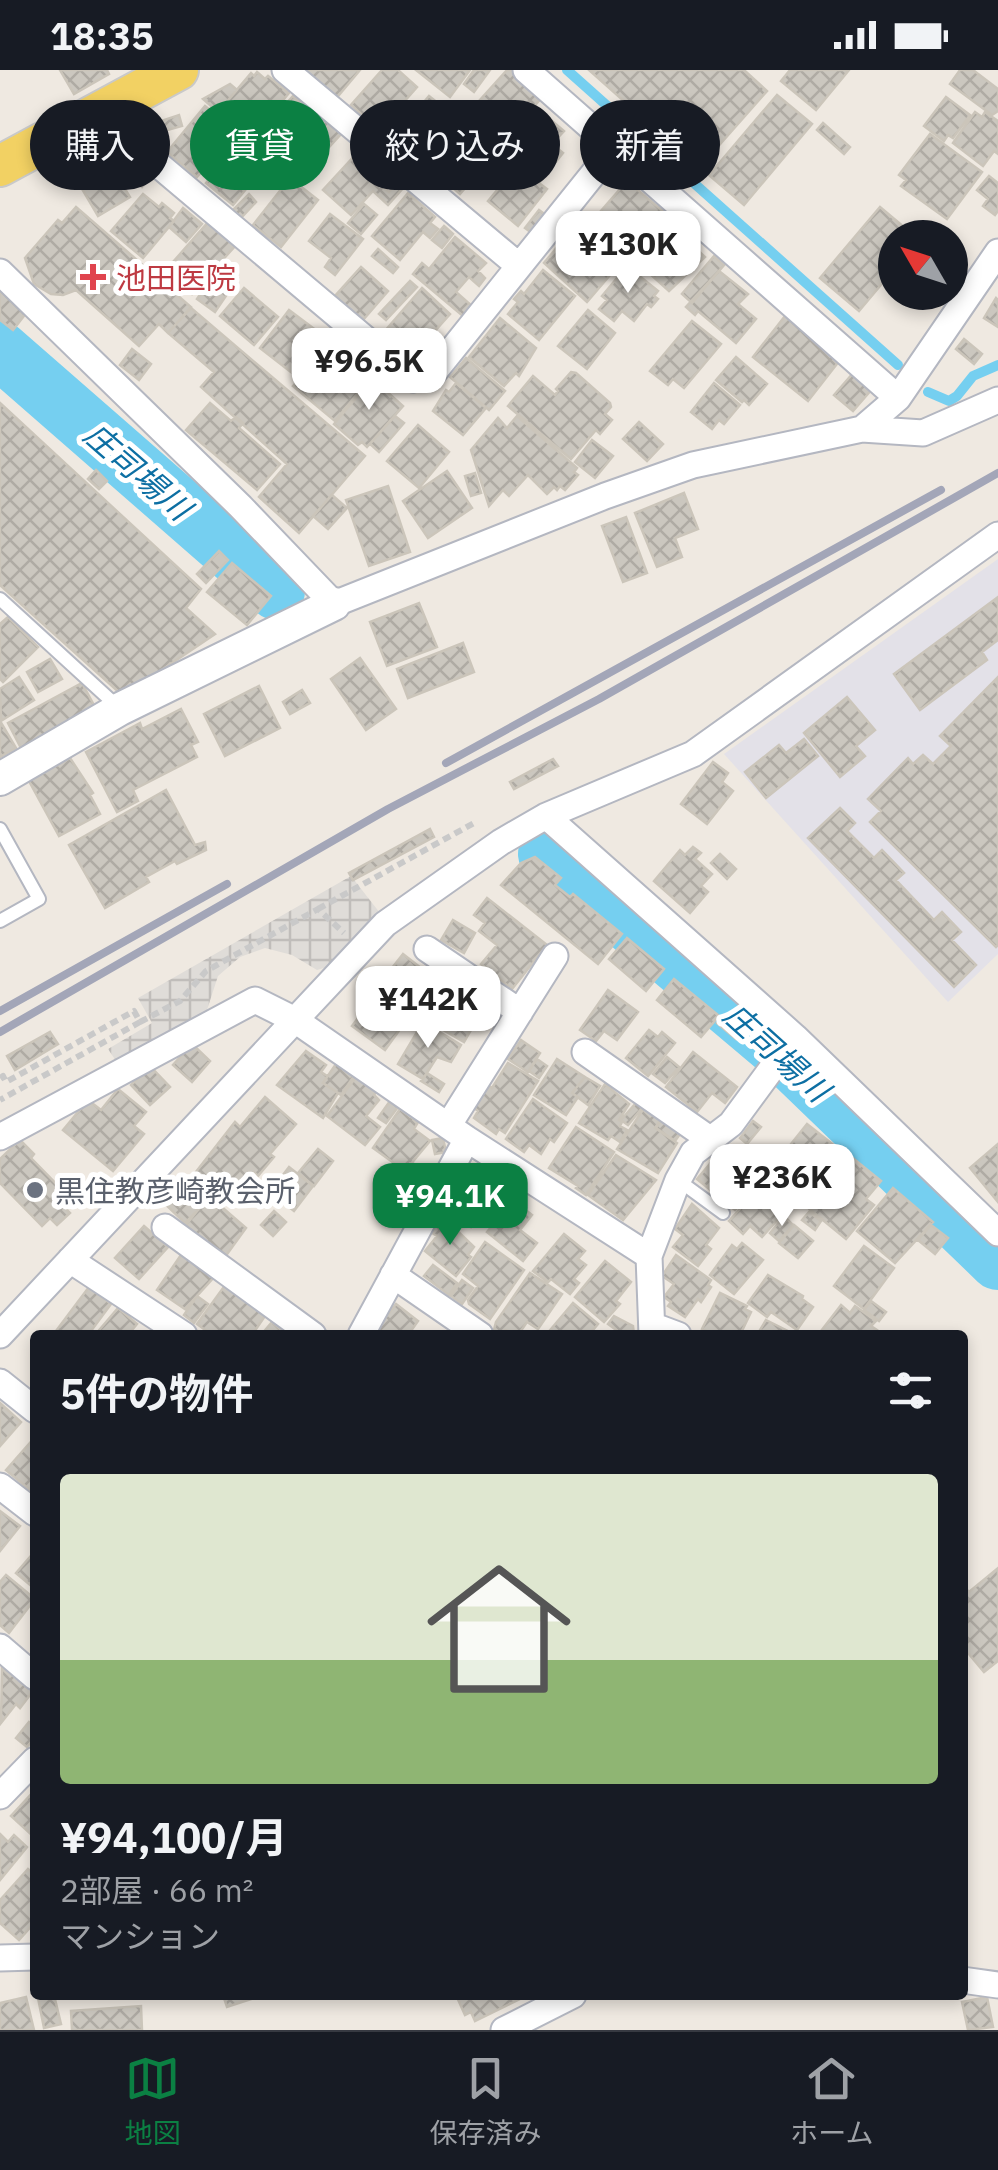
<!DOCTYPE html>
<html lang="ja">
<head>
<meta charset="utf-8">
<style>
  :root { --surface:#171b24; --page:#242831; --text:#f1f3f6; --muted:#9ea1a6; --line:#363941; --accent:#0b8043 }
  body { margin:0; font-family:"IBM Plex Sans","Noto Sans JP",sans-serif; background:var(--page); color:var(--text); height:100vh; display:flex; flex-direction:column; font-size:38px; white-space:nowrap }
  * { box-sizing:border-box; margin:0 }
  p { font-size:32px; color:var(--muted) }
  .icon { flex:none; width:55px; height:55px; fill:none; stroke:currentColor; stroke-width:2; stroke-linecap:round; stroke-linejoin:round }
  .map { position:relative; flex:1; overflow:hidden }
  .panel { position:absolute; left:30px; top:1260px; width:938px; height:670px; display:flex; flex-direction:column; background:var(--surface); border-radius:10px; box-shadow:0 5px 15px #0003 }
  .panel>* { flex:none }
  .guide { position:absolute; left:30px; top:30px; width:940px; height:90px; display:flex; gap:20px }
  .needle { width:65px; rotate:309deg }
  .buttons { position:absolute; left:878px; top:150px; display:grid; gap:20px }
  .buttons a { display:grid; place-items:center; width:90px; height:90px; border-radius:50%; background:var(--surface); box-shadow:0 5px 15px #0003; font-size:50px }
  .price { position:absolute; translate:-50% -85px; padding:0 22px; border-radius:20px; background:#fff; color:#222; font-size:32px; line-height:65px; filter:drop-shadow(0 2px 5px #0008) }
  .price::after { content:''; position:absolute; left:50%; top:60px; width:30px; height:22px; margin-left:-15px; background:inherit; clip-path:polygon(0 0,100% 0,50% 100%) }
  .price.selected { background:var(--accent); color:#fff }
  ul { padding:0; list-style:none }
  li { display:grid; align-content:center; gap:20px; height:530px; padding:0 30px }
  li span { display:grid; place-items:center; height:310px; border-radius:10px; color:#555 }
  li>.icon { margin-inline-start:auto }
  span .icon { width:180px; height:180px; fill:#fffc; stroke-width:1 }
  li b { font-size:42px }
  h2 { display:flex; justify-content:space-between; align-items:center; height:120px; padding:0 30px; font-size:42px }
  .pill { padding:0 35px; border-radius:45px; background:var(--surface); box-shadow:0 5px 15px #0003; font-size:35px; line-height:90px }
  .pill.selected { background:var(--accent); color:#fff }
  .status { display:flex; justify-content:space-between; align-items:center; height:70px; padding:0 50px; background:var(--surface); direction:ltr }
  .status svg { height:28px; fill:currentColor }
  .menu { display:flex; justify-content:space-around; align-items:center; height:140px; border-top:2px solid var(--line); background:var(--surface); font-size:28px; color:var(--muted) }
  .menu a { display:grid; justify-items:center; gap:5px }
  .menu .selected { color:var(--accent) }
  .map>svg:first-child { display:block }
  .industrial { fill:#e3e1e8 }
  .plaza { fill:url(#plaza-grid) }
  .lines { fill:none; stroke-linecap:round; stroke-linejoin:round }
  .stream { stroke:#75cff0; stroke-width:10 }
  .river { stroke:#75cff0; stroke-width:58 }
  .building { fill:url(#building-cross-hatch); stroke:#cbc5ba; stroke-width:2.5 }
  .service-casing { stroke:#b4b7c1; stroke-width:16 }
  .minor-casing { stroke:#b4b7c1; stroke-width:29 }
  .tertiary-casing { stroke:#b4b7c1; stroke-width:36 }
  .primary-casing { stroke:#c9c9c9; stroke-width:44 }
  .path { stroke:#c9c9c9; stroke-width:6; stroke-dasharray:8 5; stroke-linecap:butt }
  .service { stroke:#fff; stroke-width:12 }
  .minor { stroke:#fff; stroke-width:25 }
  .tertiary { stroke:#fff; stroke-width:32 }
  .primary { stroke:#f2d163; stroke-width:40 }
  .rail { stroke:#a3a6b8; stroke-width:8 }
  .health-dot { fill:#e0444e; stroke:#fff; stroke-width:4 }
  .worship-dot { fill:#6b7280; stroke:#fff; stroke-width:4 }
  .labels { text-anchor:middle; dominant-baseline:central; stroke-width:10; stroke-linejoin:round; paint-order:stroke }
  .health-label { font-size:30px; fill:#be3a42; stroke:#fff; text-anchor:start }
  .worship-label { font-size:30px; fill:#5b616d; stroke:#fff; text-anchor:start }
  .water-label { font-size:32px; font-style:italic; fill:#0d6fa3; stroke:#fff }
</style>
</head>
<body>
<div class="status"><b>18:35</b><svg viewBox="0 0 49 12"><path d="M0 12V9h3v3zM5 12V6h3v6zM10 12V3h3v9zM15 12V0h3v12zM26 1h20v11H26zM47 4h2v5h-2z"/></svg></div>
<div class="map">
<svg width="998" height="1960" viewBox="0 0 998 1960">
  <defs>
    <pattern id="plaza-grid" width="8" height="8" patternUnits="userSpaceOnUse" patternTransform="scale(2.5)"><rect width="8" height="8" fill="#dfdcd8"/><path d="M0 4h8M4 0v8" fill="none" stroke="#c0bdba"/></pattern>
    <pattern id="building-cross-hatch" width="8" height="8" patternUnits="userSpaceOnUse" patternTransform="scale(2.5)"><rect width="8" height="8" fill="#cbc7bf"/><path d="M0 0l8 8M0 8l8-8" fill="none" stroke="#afaba4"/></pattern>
  </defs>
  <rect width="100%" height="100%" fill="#efe9e1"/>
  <path class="industrial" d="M998 489V884L948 932 724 684Z"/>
  <path class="plaza" d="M351 806 380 843 330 896 317 900 292 885 265 878 240 887 218 906 206 943 116 991 108 979 152 953 138 928Z"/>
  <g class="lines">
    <path class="stream" d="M567 0 898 295
      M928 322 949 331 957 326 973 306 998 295"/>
    <path class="river" d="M0 280 276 521
      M547 784 775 976 998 1191"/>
  </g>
  <path class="building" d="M60 0H107L109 4 74 24Z
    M307 0H360L334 31 303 4Z
    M382 0H398L417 17 379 60 351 35Z
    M416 0H470L450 27Z
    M474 0H490L474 22 464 14Z
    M507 0H515L544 25 505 70 471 40Z
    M589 0H744L767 21 699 98Z
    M790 0H849L816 40 781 11Z
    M960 0H973L998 19V41L992 45 950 14Z
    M257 2 265 9 268 6 289 23 251 69 218 42 251 3 254 6Z
    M230 14 237 20 218 42 203 29Z
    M777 25 812 54 744 135 709 105Z
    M293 26 303 34 289 52 278 43Z
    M429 26 459 50 438 75 408 51Z
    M946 27 970 45 953 68 948 65 944 71 924 56Z
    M205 36 236 61 197 107 167 82Z
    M313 38 341 64 300 109 272 84Z
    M975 42 982 47 985 42 998 51V84L994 81 983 96 953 73Z
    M179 45 182 56 164 61 161 51Z
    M545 45 564 61 552 74 563 83 543 108 515 84Z
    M823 53 850 77 844 84 817 60Z
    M472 59 515 96 497 117 479 102 460 124 435 102Z
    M930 64 982 102 947 149 901 116 906 110 899 105Z
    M242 69 269 91 233 135 206 113Z
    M358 82 388 109 382 116 389 122 398 111 404 117 388 135 373 121 351 145 323 120Z
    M434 82 441 88 426 106 419 100Z
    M106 88 130 127 98 146 75 107Z
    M522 90 543 108 539 113 547 119 518 156 488 131Z
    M136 99 148 110 142 117 129 107Z
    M989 106 998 113V141L995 145 983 136 988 129 977 120Z
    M290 108 318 130 281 177 253 155Z
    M627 111 666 144 632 183 593 150Z
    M408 123 435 147 430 153 438 159 430 168 423 162 400 190 372 166Z
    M143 124 159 137 162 133 174 143 170 148 174 151 143 188 111 161Z
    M249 124 256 132 241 148 233 140Z
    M364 134 377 145 361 164 348 153Z
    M76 137 191 237 168 263 159 254 139 276 76 220 63 225 51 224 34 214 25 188 58 150 62 153Z
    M880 137 917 168H895V198L859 241 820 208Z
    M183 138 202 154 186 172 169 157Z
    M539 140 547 146 532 163 525 158Z
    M330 144 363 169 335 205 325 197 331 188 309 171Z
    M209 151 236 175 192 224 166 200Z
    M578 152 592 163 584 173 570 161Z
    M444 156 453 164 442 178 432 170Z
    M673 157 705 187 669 221 639 194Z
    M592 163 623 190 587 232 544 193 559 175 573 186Z
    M455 167 486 193 478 201 485 208 479 216 469 207 456 222 472 236 463 246 413 204 422 193 429 199Z
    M378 179 398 197 393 203 372 186Z
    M714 186 724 195 692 233 682 224Z
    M220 196 238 208 215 242 197 229Z
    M627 196 658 221 654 226 658 229 651 237 647 234 634 251 622 241 614 251 599 239 607 230 602 226Z
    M361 197 388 221 363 250 335 226Z
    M543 200 575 226 539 270 508 244 518 232 514 229 521 221 524 224Z
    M719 201 748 224 738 234 756 249 736 273 698 241 695 245 686 237Z
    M410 211 417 217 386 250 379 244Z
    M244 218 278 247 254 275 220 246Z
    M422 218 450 244 435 261 446 271 430 289 417 278 411 284 385 261Z
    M0 221 27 242 13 260 0 250Z
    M996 228 998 230V257L984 248Z
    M191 238 365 386 299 463 259 427 287 394 201 317 214 302 168 263Z
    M289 240 325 267 296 306 260 278Z
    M588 240 615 263 587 299 558 276Z
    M785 246 840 290 808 331 753 287Z
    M500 248 536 278 519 306 516 303 504 316 469 287Z
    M692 251 721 274 684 318 673 309 668 315 650 301Z
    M964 269 982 284 974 294 956 279Z
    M132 279 151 294 139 310 120 295Z
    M320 284 346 306 359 291 374 303 335 351 293 316Z
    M736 287 767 314 749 335 744 330 742 332 716 310Z
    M466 288 505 321 489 340 450 307Z
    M571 302 576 303 610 333 611 337 605 344 612 350 600 364 596 360 571 389 508 336 533 306 555 325 558 321 556 319Z
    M854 302 873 318 853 341 834 325Z
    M373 308 378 313 382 310 389 316 385 320 403 336 367 377 362 372 358 375 334 354Z
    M456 313 486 338 463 365 433 341 446 320 449 322Z
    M714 313 740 335 724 354 719 350 712 359 691 342Z
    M0 333 201 519 186 538 215 564 123 626 0 515Z
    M210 333 231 351 236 347 243 353 239 358 280 394 257 420 186 360Z
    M395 346 404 353 379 382 370 374Z
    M517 346 577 398 574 402 578 405 565 420 560 416 557 420 554 417 547 424 528 405 509 426 503 420 489 436 471 380 498 348 507 358Z
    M639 352 663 374 647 391 623 369Z
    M418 355 449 382 419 418 387 391Z
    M592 370 613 386 595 408 575 392Z
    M96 400 107 411 99 419 88 409Z
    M447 401 472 438 428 468 403 431Z
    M475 403 481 423 471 426 465 406Z
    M388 416 410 482 369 496 346 430Z
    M684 423 698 459 675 468 682 487 657 497 635 443Z
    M332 425 347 438 328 459 313 446Z
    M626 447 647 503 623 512 602 456Z
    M219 481 228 490 206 513 197 504Z
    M232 493 271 526 247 555 207 522Z
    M998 527V570L982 582 987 590 920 640 894 604Z
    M419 533 437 577 387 596 370 552Z
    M8 547 38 577 3 612 0 609V554Z
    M463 573 474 602 408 628 397 599Z
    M360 588 396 639 366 660 331 609Z
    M50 589 62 609 38 622 27 602Z
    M19 607 34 630 1 651 0 619Z
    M998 607V875L996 877 870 752 881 741 868 729 908 688 913 694 923 685 933 694 951 676 940 666Z
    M82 613 96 639 22 680 8 653Z
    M259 616 280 658 225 686 204 644Z
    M302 620 310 633 290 644 283 632Z
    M847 627 875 660 856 676 865 686 840 707 804 663Z
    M181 639 198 672 191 675 197 687 133 720 138 731 117 742 86 682 140 653 142 659Z
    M0 651 16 678 0 687Z
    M804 669 818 686 766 728 745 702 779 675 786 683Z
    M70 688 93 723 90 725 100 744 59 766 29 711Z
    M553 689 558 696 514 719 510 712Z
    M713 692 728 703 722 712 733 721 707 754 681 734Z
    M166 720 195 775 205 772 206 780 177 794 175 791 146 807 149 812 105 838 69 775Z
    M840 738 855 753 847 761 874 788 882 780 904 803 896 810 934 850 942 842 961 862 952 870 976 895 954 917 808 768Z
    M430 759 434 767 353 810 349 803Z
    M693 777 701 783 695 789 712 804 701 816 708 822 690 843 654 811 680 780 685 785Z
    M720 784 736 799 727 809 711 793Z
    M535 787 561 808 555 815 570 827 573 824 622 864 598 894 501 815 521 793Z
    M487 828 547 875 512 919 481 894 497 875 479 861 485 853 474 845Z
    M453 850 475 863 464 883 441 870Z
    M627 868 664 899 646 921 609 889Z
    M403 884 430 905 404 938 377 917Z
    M454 908 489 929 464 972 428 951Z
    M435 909 448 916 426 952 414 945Z
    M674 909 719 946 701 967 657 930Z
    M608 920 638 942 617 970 604 961 596 971 580 960Z
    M374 927 406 951 385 980 352 956Z
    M724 945 743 961 736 969 717 953Z
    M423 952 461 975 451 992 437 987 423 1009 398 994Z
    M649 960 658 967 662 962 675 973 648 1006 626 988Z
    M50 962 58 974 15 1000 7 986Z
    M521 970 540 983 528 1002 508 989Z
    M192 974 210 991 192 1012 173 995Z
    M306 981 326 995 321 1002 327 1006 323 1013 338 1023 323 1048 277 1015Z
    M693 982 737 1017 725 1033 712 1023 697 1042 666 1017Z
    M667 987 679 997 665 1013 653 1004Z
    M537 989 547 996 539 1008 529 1001Z
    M557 989 585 1007 572 1023 578 1027 566 1045 534 1025Z
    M508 993 538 1011 505 1063 499 1059 496 1064 474 1048 478 1041 473 1037 486 1014 492 1018Z
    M336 994 354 1006 341 1025 323 1013Z
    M150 996 170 1017 150 1035 131 1015Z
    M427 1003 444 1014 439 1022 421 1011Z
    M356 1007 376 1022 374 1025 379 1030 366 1046 380 1057 365 1075 327 1046Z
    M585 1007 600 1016 588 1035 572 1023Z
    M605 1014 629 1034 619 1050 622 1052 620 1056 627 1060 620 1072 611 1066 608 1070 579 1053Z
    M118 1019 146 1042 134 1056 144 1064 113 1101 63 1060 88 1030 101 1040Z
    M265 1027 296 1054 270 1084 274 1087 258 1106 254 1102 223 1137 209 1124 199 1136 181 1121 235 1052 240 1057Z
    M533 1029 567 1053 554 1072 550 1069 541 1084 529 1075 524 1082 506 1069Z
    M390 1031 398 1037 386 1053 378 1048Z
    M636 1033 642 1038 628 1055 621 1050Z
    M644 1038 661 1049 655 1058 677 1073 658 1103 617 1079Z
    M400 1039 418 1052 414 1059 430 1071 405 1101 373 1078Z
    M662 1048 682 1061 675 1071 656 1058Z
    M753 1051 761 1057 747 1074 740 1068Z
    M807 1054 840 1080 806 1125 772 1099 776 1093 770 1088 777 1079 783 1084Z
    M576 1057 614 1082 586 1125 576 1118 578 1116 549 1098Z
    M443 1068 446 1082 435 1084 432 1070Z
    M20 1070 34 1084 31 1088 70 1128 62 1135 70 1143 57 1155 50 1148 42 1156 0 1113V1089Z
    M998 1074V1132L970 1098Z
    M725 1076 757 1102 743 1118 750 1123 735 1140 697 1109Z
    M318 1079 333 1091 314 1116 298 1103Z
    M616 1085 656 1110 623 1150 588 1125Z
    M849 1085 881 1111 866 1129 874 1135 846 1169 807 1137Z
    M414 1094 434 1109 427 1118 407 1103Z
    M289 1097 313 1116 294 1141 270 1122Z
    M483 1097 506 1117 471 1157 448 1138Z
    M772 1104 798 1127 762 1167 750 1156 743 1164 729 1151Z
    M893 1118 933 1152 895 1193 857 1161Z
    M176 1120 198 1140 185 1153 164 1133Z
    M209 1126 246 1158 225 1187 186 1155Z
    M513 1130 532 1145 520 1160 537 1173 523 1191 487 1162Z
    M692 1134 719 1158 706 1175 711 1179 698 1196 673 1177 683 1165 675 1159Z
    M274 1141 286 1152 273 1166 261 1155Z
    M809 1142 821 1151 815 1160 802 1150Z
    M784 1146 793 1155 779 1171 770 1163Z
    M444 1148 474 1177 468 1185 471 1187 456 1206 425 1181 437 1166 432 1163Z
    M794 1155 813 1171 798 1188 779 1173Z
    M931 1155 948 1168 935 1184 918 1170Z
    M144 1156 168 1177 139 1209 115 1188Z
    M564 1164 585 1181 578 1189 586 1195 574 1209 579 1213 570 1224 551 1209 548 1212 533 1201Z
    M485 1172 524 1200 490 1249 469 1234 468 1230 478 1216 463 1204Z
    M742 1173 763 1190 734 1224 710 1205 732 1175 737 1179Z
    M864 1176 894 1198 864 1239 834 1216Z
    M183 1182 216 1205 185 1239 157 1220Z
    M676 1185 711 1210 708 1215 711 1217 701 1232 698 1229 685 1247 668 1236 671 1232 664 1227 674 1214 662 1206Z
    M605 1191 631 1212 616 1231 620 1234 604 1252 575 1227Z
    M433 1195 457 1213 449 1225 424 1206Z
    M530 1203 562 1224 538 1259 527 1252 518 1265 505 1260 502 1265 494 1260 496 1252Z
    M768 1205 803 1226 802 1229 813 1237 797 1260 771 1242 767 1247 748 1233Z
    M462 1210 473 1218 462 1234 451 1226Z
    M226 1214 267 1243 252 1265H212L197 1254Z
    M89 1217 111 1234 88 1265H61L56 1261Z
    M720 1223 747 1236 745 1239 751 1242 740 1265H714L702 1259Z
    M197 1226 208 1234 194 1253 184 1245Z
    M871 1231 886 1242 879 1251 864 1240Z
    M573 1233 598 1254 589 1265H546Z
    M396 1234 418 1251 408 1265H372Z
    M841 1235 850 1243 855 1236 876 1251 871 1256 877 1260 873 1265H818Z
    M118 1238 137 1254 128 1265H95Z
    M614 1246 633 1256 634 1265H623L608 1254Z
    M766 1250 796 1265H757Z
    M272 1252 287 1265H261Z
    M0 1333 21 1352 0 1376Z
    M35 1367V1424L6 1400Z
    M0 1441 20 1456 0 1481Z
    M35 1481V1519L16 1503Z
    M998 1498V1591L984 1602 968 1583 962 1588V1514L969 1522Z
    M6 1505 35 1529 9 1563 0 1555V1512Z
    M2 1597 33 1621 20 1638 16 1634 1 1653Z
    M29 1652 35 1656V1667L27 1677 16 1668Z
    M34 1721 35 1722V1768L11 1746Z
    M0 1764 8 1772 14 1765 27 1777 0 1810Z
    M28 1799 35 1805V1852L19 1870 0 1853V1830Z
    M54 1925 61 1954 44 1958 38 1928Z
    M223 1925H263L227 1937Z
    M456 1925H526V1926L475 1951 471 1942 465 1945Z
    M26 1927 34 1960H0V1933Z
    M987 1927 993 1957 968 1960 962 1932Z
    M141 1936 142 1960H72L71 1941Z"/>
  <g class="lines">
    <g class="service-casing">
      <path id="service" d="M0 529 118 637
        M0 759 39 829 0 851
        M678 1110 723 1143"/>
    </g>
    <g class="minor-casing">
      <path id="minor" d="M285 0 519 196
        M526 0 898 328
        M98 44 413 309 431 306 614 78
        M0 202 241 437 334 534 605 426 693 395 862 359 898 328 998 182
        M862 359 923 363 998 330
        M546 746 795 967 998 1163
        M427 879 520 942
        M585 982 711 1070
        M448 1056 555 886
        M0 1067 255 930 295 950 467 1069 649 1186
        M165 1157 313 1265
        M70 1190 184 1265
        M393 1205 480 1265
        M654 1256 678 1265
        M0 1265 385 854 501 772 546 746 693 684 998 465
        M361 1265 467 1069
        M652 1265 649 1186 678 1110 693 1083 731 1054 795 967
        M0 1312 35 1340
        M0 1416 35 1443
        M0 1577 35 1607
        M0 1726 35 1690
        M0 1888 35 1887
        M962 1910 998 1915
        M504 1960 573 1925"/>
    </g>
    <g class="tertiary-casing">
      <path id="tertiary" d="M0 709 120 639 334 534"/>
    </g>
    <g class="primary-casing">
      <path id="primary" d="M0 96 178 0"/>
    </g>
    <path class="path" d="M318 839 474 753
      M140 952 180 931 206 901 318 839 344 863
      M0 1008 3 1006 6 1012 134 941 140 952 0 1030"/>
    <use href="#service" class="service"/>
    <use href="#minor" class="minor"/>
    <use href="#tertiary" class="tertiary"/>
    <use href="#primary" class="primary"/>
    <path class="rail" d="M446 693 941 420
      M0 941 227 814
      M0 962 388 739 599 629 998 403"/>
  </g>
  <path class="health-dot" d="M88 192h10v10h10v10h-10v10h-10v-10h-10v-10h10z"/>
  <circle class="worship-dot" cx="35" cy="1120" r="10"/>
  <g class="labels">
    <g class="health-label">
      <text x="116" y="207">池田医院</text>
    </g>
    <g class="worship-label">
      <text x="55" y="1120">黒住教彦崎教会所</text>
    </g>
    <g class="water-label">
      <text transform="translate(138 401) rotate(41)">庄司場川</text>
      <text transform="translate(777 982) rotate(42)">庄司場川</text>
    </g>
  </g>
</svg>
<div class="buttons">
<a><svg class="needle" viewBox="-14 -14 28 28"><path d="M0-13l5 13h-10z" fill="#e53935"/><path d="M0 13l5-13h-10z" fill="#9ea1a6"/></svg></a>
</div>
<b class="price" style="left:628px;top:226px">¥130K</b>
<b class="price" style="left:369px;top:343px">¥96.5K</b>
<b class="price" style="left:428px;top:981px">¥142K</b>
<b class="price" style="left:782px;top:1159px">¥236K</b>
<b class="price selected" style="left:450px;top:1178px">¥94.1K</b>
<div class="guide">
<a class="pill">購入</a>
<a class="pill selected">賃貸</a>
<a class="pill">絞り込み</a>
<a class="pill">新着</a>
</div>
<section class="panel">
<h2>5件の物件<svg class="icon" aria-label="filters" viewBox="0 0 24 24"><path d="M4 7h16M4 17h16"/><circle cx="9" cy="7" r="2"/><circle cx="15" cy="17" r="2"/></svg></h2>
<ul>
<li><span style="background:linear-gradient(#dfe7d0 60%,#8fb573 0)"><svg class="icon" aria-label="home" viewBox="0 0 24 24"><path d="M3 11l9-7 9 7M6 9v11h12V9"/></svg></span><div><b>¥94,100/月</b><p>2部屋 · 66 m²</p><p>マンション</p></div></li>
</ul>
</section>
</div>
<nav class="menu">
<a class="selected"><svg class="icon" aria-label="map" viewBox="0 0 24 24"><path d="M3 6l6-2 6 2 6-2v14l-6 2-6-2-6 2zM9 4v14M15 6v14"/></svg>地図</a>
<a><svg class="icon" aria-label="saved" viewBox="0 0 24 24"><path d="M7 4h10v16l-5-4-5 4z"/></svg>保存済み</a>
<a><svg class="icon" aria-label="home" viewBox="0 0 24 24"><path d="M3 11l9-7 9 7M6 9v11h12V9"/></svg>ホーム</a>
</nav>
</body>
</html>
